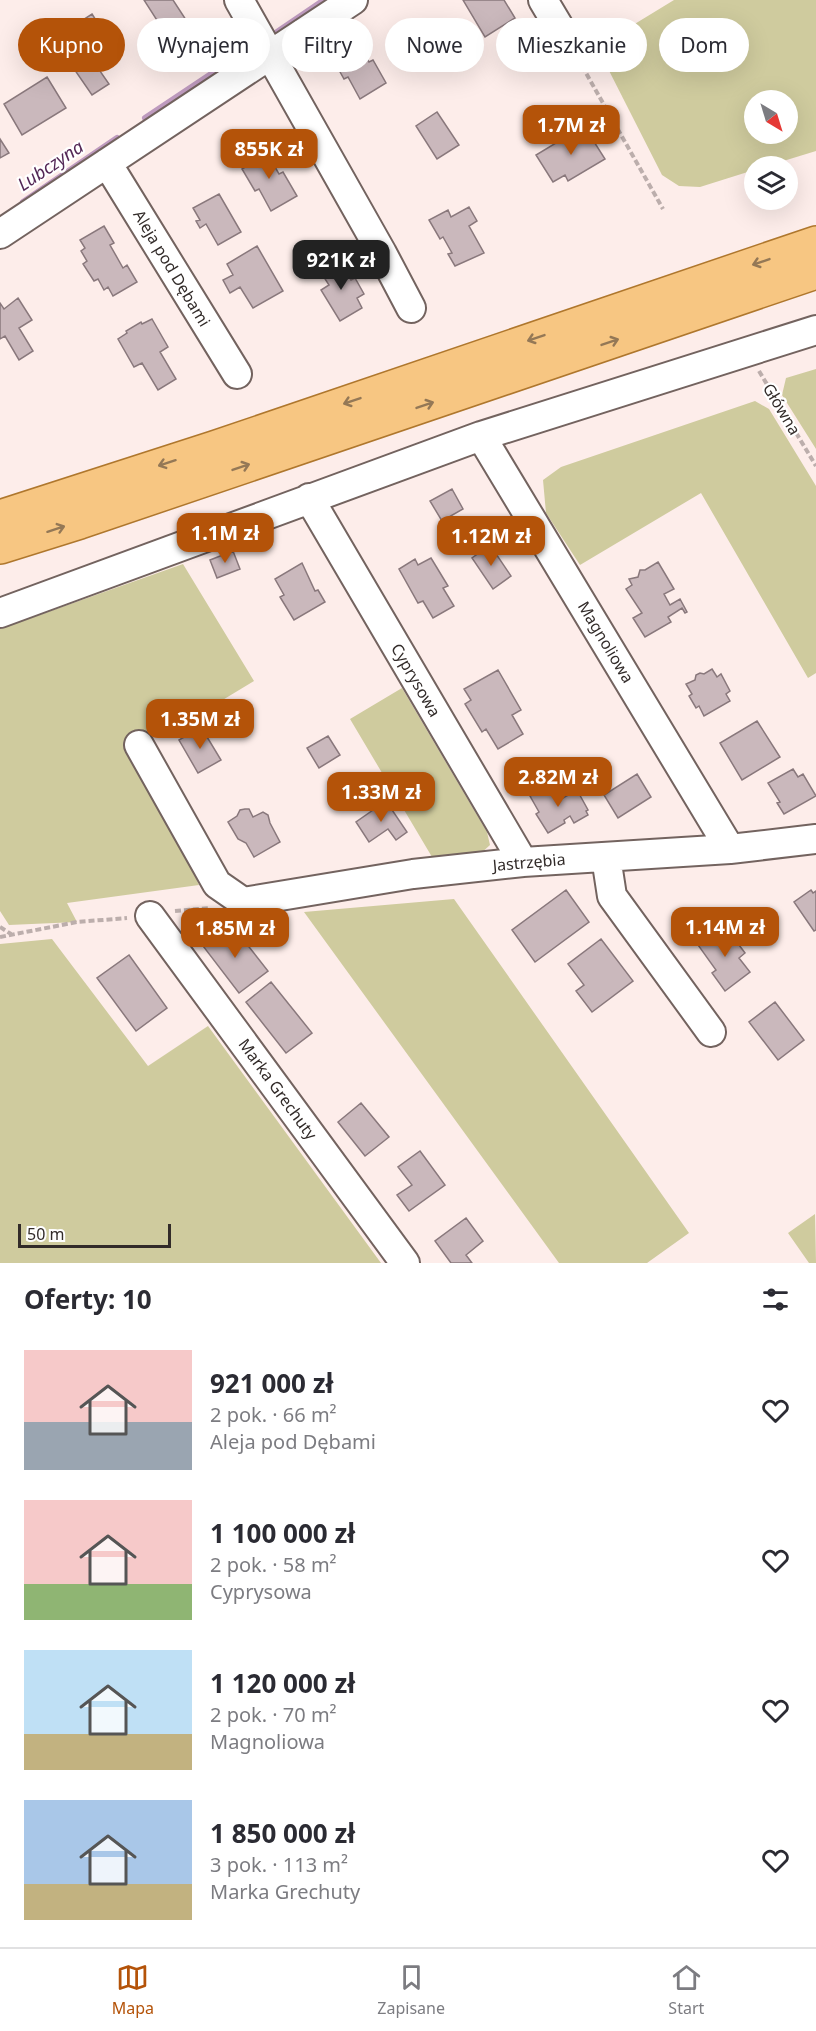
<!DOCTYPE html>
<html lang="pl">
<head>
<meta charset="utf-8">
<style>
  :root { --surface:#fff; --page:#f7f7f7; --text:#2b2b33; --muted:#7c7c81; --line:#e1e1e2; --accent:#b45309 }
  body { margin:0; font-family:"Noto Sans",sans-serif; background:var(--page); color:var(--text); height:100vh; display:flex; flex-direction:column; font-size:22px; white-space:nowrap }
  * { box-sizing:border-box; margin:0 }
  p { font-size:20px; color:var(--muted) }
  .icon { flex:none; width:33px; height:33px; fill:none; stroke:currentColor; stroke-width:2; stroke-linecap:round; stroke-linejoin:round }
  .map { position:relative; height:1263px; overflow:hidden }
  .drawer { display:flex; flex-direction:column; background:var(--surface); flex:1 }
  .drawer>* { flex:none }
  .guide { position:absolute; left:18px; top:18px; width:780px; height:54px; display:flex; gap:12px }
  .needle { width:39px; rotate:142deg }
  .tools { position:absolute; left:744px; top:90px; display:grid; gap:12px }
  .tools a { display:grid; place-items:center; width:54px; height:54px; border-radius:50%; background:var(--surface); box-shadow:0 6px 24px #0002; font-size:30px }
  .scale { position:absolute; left:18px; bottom:15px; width:153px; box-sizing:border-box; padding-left:6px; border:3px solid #322b29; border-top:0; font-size:16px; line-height:21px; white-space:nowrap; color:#322b29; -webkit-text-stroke:4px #fff; paint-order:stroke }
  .price { position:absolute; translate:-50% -51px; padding:0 14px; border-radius:12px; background:var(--accent); color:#fff; font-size:20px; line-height:39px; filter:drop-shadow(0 2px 3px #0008) }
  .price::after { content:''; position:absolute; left:50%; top:36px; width:18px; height:14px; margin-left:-9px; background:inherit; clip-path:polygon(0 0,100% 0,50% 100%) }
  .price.selected { background:#222; color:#fff }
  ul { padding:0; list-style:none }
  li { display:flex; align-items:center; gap:18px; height:150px; padding:0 24px }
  li span { display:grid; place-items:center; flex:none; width:168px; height:120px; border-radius:0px; color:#555 }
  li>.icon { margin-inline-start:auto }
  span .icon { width:72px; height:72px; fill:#fffc; stroke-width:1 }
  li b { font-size:26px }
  h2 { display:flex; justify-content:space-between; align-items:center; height:72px; padding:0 24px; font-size:26px }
  .chip { padding:0 21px; border-radius:27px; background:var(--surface); box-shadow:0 6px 24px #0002; font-size:21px; line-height:54px }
  .chip.selected { background:var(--accent); color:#fff }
  .menu { display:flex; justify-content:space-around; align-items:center; height:84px; border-top:2px solid var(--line); background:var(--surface); font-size:16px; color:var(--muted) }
  .menu a { display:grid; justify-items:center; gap:3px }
  .menu .selected { color:var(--accent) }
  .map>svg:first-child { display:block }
  .green { fill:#cfcb9e; fill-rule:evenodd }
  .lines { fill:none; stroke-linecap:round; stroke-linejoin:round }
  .stream { stroke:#be9abe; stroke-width:6 }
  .building { fill:#cab8bc; stroke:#89787c; stroke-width:1.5 }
  .minor-casing { stroke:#73635f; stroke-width:32 }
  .major-casing { stroke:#af772d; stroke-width:36 }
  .path { stroke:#bcaeac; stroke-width:4; stroke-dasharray:6 3; stroke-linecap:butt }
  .minor { stroke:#fff; stroke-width:28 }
  .major { stroke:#f7c682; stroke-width:33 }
  .oneway { stroke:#947856 }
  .labels { text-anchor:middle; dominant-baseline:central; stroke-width:4.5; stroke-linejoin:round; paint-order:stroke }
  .street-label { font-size:16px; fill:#322b29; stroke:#fff }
  .water-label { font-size:18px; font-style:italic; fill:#542856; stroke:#fff }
</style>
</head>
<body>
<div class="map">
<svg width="816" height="1263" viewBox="0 0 816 1263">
  <rect width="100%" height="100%" fill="#fdedea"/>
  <path class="green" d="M674 0H816V151L767 166H754V170L700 187 679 186 662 175 597 47ZM754 100H788V134H754Z
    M816 369V449L782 395 786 378Z
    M755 401 769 409 816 486V673L808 678 701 493 580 565 546 513 543 480 561 467Z
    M183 564 254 681 178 727 128 734 199 885 67 903 77 922 9 925 0 911V629Z
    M402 688 487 832 490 845 478 856 435 862 350 719Z
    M454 899 689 1233 647 1263H559L304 912Z
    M52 939 148 1066 208 1026 381 1263H0V944Z
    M815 1214 816 1263H809L788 1233Z"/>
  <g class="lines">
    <path class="stream" d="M277 32 324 0
      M145 118 232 60
      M23 202 117 138"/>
  </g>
  <path class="building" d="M144 0H173L190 26 169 39Z
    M463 0H504L515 18 485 37Z
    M92 14 104 33H109L112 37 110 41 116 50 100 62 98 58 93 61 109 84 92 95 61 50 82 36 75 25Z
    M360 45 369 62 373 60 386 83 360 99 348 77 344 79 339 70 342 68 337 59Z
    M47 77 66 108 22 135 4 104Z
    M437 112 459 145 437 159 416 126Z
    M584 126 605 159 568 181 565 175 553 182 536 155Z
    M277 134 286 150 270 159 261 143Z
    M0 139 9 153 0 158Z
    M261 143 279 174 283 172 297 196 271 211 259 189 255 191 242 169 258 159 252 149Z
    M219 194 241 232 218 245 206 224 200 228 196 221 200 220 193 208Z
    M469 207 477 221 469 226 484 253 455 266 448 254 452 253 443 237 440 239 429 220 448 210 451 217Z
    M104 226 114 243 110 245 123 268 127 265 137 282 113 296 108 287 104 290 98 279 94 281 83 264 87 261 81 251 85 248 80 240Z
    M257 246 283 291 253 308 240 287 230 293 223 280 233 275 227 264Z
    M339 260 351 280 355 278 364 294 357 298 362 308 340 321 321 290 329 285 320 271 325 268 324 266 333 261 334 263Z
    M18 298 32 320 19 328 33 351 19 360 5 336 0 339V303L4 309Z
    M152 319 168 347 160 352 176 379 158 390 142 363 134 367 118 339 127 333 126 331 141 322 142 324Z
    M452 489 463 509 442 521 430 501Z
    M490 545 511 576 493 589 472 558Z
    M233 551 240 569 217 578 210 560Z
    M431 558 448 586 443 588 454 606 433 618 423 601 418 603 399 569 415 559 418 565Z
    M658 562 674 589 664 594 670 605 680 599 687 612 685 613 682 608 668 617 671 622 645 637 633 618 642 613 626 589 632 585 629 579 638 577 640 570H645Z
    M302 563 315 591 318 590 325 602 294 620 280 597 284 595 275 579Z
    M712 669 717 677 721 674 730 691 726 694 730 701 704 716 699 706 696 708 689 696 692 694 686 684 695 680 696 675 700 673 704 674Z
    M498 670 521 710 512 715 523 734 498 749 486 729 482 732 465 704 471 700 464 689Z
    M757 721 780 757 742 780 720 743Z
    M201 727 221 760 198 773 179 740Z
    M328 736 340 755 319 768 307 748Z
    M793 769 798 777 803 774 816 796 784 814 777 803 780 802 768 783Z
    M637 774 651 797 618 818 604 795Z
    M545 788 549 794 557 789 563 798 577 790 588 810 586 811 588 815 574 823 570 816 564 820 565 823 548 833 536 814 539 812 530 796Z
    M386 801 407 832 396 840 388 829 369 842 356 822Z
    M245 809H249L253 817 263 812 268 815 270 823 280 842 254 857 246 843 238 839 228 822 237 816 240 810Z
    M566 890 589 922 535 962 512 930Z
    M811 890 813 893 816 891V930L814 931 794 902Z
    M231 924 268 971 239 993 203 946Z
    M724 925 745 953 739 958 750 972 725 991 712 973 716 970 698 945Z
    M601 939 633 981 592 1012 576 991 584 985 568 964Z
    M129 955 167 1008 136 1031 97 978Z
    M271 982 312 1033 286 1053 246 1002Z
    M775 1002 804 1040 778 1060 749 1022Z
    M361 1103 389 1137 365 1156 338 1122Z
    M420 1151 445 1185 409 1211 397 1195 412 1185 398 1167Z
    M466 1218 483 1241 466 1255 472 1263H451L435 1241Z"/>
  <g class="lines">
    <g class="minor-casing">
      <path id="minor" d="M239 0 382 253 411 308
        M543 0 571 47
        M107 163 237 374
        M0 234 353 0
        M481 436 730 849
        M309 498 523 862
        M0 613 481 436 816 330
        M139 745 217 884 243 902 413 874 523 862 730 849 816 839
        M606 857 612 896 711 1032
        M150 916 405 1263"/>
    </g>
    <g class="major-casing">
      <path id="major" d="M0 517 214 448 816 243
        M0 547 80 522 816 272"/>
    </g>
    <path class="path" d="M582 66 663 209
      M759 371 816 466
      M175 911 210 908
      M0 927 11 934
      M0 937 77 922 127 918"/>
    <use href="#minor" class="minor"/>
    <use href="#major" class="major"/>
  </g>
  <defs><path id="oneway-shaft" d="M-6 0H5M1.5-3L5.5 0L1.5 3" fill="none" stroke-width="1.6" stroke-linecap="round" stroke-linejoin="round" transform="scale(1.5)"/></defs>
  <g class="oneway">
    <use href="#oneway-shaft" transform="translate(761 262) rotate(161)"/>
    <use href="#oneway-shaft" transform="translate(536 338) rotate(161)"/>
    <use href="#oneway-shaft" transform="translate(610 342) rotate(-19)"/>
    <use href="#oneway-shaft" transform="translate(352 401) rotate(161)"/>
    <use href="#oneway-shaft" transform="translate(425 405) rotate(-19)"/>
    <use href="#oneway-shaft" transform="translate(167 463) rotate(162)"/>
    <use href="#oneway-shaft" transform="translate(241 467) rotate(-19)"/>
    <use href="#oneway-shaft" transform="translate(56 529) rotate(-18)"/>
  </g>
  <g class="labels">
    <g class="street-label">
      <text transform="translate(172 268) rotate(59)">Aleja pod Dębami</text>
      <text transform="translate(782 409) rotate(59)">Główna</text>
      <text transform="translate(606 642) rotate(59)">Magnoliowa</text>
      <text transform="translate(416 680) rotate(60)">Cyprysowa</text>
      <text transform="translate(529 862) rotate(-5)">Jastrzębia</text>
      <text transform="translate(278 1089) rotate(54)">Marka Grechuty</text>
    </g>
    <g class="water-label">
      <text transform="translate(50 165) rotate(-34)">Lubczyna</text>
    </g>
  </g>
</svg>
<div class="tools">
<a><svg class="needle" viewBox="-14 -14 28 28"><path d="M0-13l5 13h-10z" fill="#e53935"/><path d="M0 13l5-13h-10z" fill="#7c7c81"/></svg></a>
<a><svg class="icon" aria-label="layers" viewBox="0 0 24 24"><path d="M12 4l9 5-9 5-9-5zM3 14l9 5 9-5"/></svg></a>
</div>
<div class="scale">50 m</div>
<b class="price" style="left:571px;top:156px">1.7M zł</b>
<b class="price" style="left:269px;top:180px">855K zł</b>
<b class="price selected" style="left:341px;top:291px">921K zł</b>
<b class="price" style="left:225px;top:564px">1.1M zł</b>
<b class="price" style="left:491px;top:567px">1.12M zł</b>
<b class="price" style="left:200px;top:750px">1.35M zł</b>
<b class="price" style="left:558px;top:808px">2.82M zł</b>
<b class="price" style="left:381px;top:823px">1.33M zł</b>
<b class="price" style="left:725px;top:958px">1.14M zł</b>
<b class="price" style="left:235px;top:959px">1.85M zł</b>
<div class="guide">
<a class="chip selected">Kupno</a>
<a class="chip">Wynajem</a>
<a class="chip">Filtry</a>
<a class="chip">Nowe</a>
<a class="chip">Mieszkanie</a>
<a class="chip">Dom</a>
</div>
</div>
<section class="drawer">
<h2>Oferty: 10<svg class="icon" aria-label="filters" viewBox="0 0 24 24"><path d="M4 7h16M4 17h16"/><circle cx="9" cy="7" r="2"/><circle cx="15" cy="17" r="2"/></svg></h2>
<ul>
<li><span style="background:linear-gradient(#f6c9c9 60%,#9aa5b1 0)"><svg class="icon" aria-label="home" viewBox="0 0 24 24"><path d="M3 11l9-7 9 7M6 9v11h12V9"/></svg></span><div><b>921 000 zł</b><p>2 pok. · 66 m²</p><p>Aleja pod Dębami</p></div><svg class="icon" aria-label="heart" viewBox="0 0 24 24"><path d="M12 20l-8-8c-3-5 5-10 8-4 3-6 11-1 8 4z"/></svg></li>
<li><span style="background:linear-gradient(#f6c9c9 70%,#8fb573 0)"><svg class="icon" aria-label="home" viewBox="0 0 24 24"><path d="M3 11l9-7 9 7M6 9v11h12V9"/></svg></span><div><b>1 100 000 zł</b><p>2 pok. · 58 m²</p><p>Cyprysowa</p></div><svg class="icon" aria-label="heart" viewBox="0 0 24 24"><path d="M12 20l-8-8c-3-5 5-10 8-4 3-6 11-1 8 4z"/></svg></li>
<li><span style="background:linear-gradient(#bfe0f5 70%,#c2b280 0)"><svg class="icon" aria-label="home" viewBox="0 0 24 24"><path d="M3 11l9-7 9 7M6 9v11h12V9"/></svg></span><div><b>1 120 000 zł</b><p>2 pok. · 70 m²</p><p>Magnoliowa</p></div><svg class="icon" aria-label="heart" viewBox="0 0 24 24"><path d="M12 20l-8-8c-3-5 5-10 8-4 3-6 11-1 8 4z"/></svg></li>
<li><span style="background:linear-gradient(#a9c7e8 70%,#c2b280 0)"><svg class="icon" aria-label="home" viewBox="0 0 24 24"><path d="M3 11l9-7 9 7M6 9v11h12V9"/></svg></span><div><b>1 850 000 zł</b><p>3 pok. · 113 m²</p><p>Marka Grechuty</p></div><svg class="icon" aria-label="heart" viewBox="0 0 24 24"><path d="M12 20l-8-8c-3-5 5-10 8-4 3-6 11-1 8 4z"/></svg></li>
</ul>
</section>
<nav class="menu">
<a class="selected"><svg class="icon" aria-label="map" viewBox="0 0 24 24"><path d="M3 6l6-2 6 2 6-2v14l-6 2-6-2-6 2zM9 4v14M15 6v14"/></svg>Mapa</a>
<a><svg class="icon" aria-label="saved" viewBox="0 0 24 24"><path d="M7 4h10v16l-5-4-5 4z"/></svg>Zapisane</a>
<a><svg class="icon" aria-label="home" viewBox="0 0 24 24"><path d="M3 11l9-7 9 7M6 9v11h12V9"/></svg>Start</a>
</nav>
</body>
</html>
